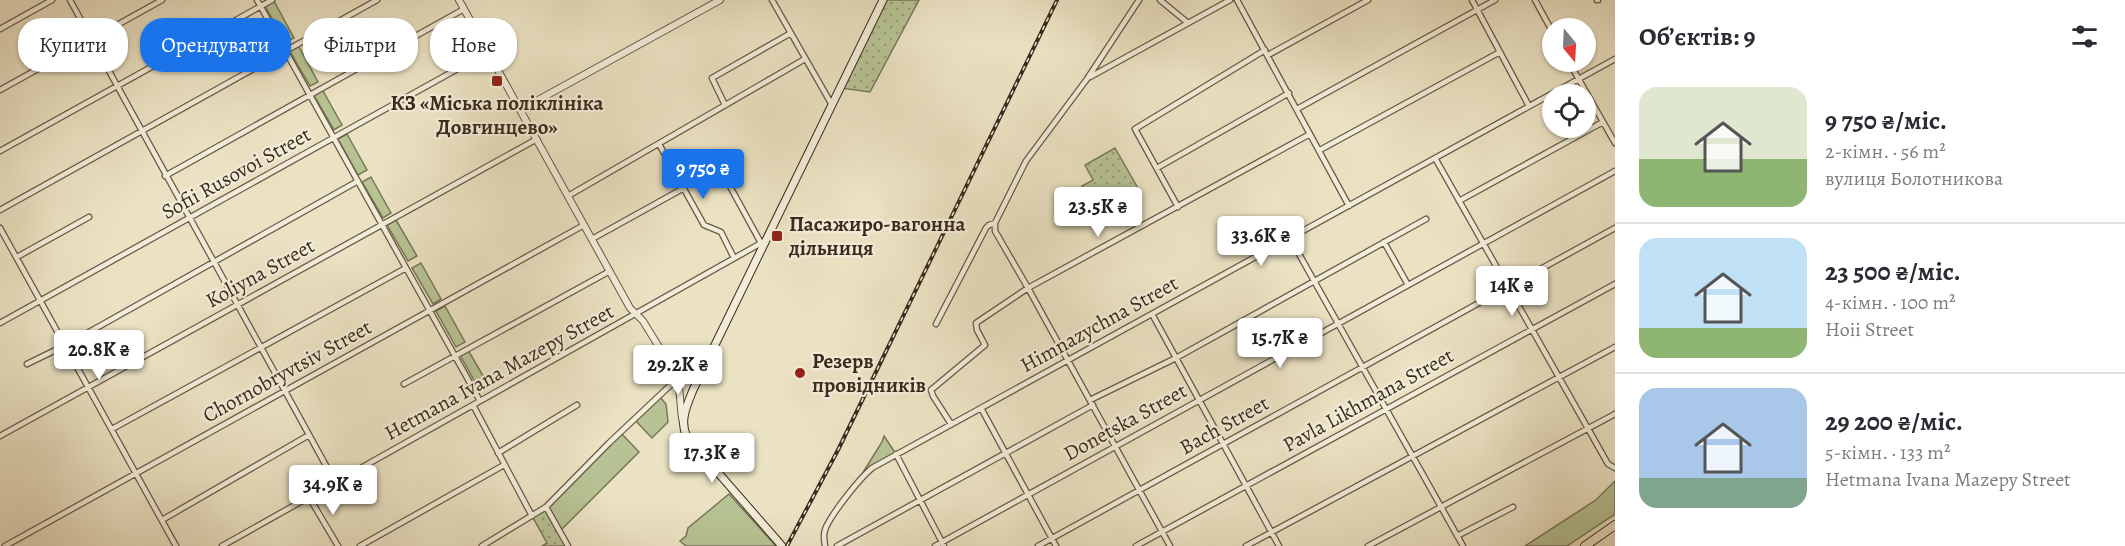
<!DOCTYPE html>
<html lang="uk">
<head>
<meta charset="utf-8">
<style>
  :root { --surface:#fff; --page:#f2f2f3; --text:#2b2b33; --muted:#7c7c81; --line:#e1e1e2; --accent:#1a73e8 }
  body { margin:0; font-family:Alegreya,serif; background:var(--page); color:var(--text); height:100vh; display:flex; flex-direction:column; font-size:22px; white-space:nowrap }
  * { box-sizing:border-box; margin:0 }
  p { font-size:20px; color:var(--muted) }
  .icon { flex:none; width:33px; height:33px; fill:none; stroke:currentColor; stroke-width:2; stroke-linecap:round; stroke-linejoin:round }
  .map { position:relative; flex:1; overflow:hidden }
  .sheet { display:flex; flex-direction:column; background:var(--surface); width:510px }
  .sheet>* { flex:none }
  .top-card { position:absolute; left:18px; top:18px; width:570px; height:54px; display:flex; gap:12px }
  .needle { width:39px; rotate:162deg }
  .controls { position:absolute; left:1542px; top:18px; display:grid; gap:12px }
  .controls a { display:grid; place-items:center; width:54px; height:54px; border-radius:50%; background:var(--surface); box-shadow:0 2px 4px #0004; font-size:30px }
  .price { position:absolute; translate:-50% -51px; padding:0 14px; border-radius:6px; background:#fff; color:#222; font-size:20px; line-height:39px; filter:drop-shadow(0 2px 3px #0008) }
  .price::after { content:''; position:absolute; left:50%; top:36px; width:18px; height:14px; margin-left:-9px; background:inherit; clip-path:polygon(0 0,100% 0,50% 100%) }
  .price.selected { background:var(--accent); color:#fff }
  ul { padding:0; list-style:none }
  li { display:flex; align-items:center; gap:18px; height:150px; padding:0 24px }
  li+li { border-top:2px solid var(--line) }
  li span { display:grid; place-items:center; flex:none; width:168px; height:120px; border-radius:18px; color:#555 }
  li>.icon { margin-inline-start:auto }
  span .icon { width:72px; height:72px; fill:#fffc; stroke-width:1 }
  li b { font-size:26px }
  h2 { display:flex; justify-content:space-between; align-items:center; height:72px; padding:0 24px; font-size:26px }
  .tag { padding:0 21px; border-radius:24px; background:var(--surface); box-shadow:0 2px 4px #0004; font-size:21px; line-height:54px }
  .tag.selected { background:var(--accent); color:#fff }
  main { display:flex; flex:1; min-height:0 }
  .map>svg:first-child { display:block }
  .grass { fill:#b7c394; stroke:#787758; stroke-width:1.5 }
  .garden { fill:url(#garden-dots); stroke:#787758; stroke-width:1.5 }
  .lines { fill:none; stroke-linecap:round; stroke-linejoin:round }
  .minor-casing { stroke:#665946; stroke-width:7 }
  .tertiary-casing { stroke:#665946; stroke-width:8 }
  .secondary-casing { stroke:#3a2b1c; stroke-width:9 }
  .primary-casing { stroke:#3a2b1c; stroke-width:10 }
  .minor { stroke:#f2ecd8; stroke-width:4.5 }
  .tertiary { stroke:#f2ecd8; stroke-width:6 }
  .secondary { stroke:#f2ecd8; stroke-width:7 }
  .primary { stroke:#ebe2c3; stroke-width:8 }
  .rail-casing { stroke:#3a2b1c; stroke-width:4 }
  .rail { stroke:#f2ecd8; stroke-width:1.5; stroke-dasharray:4.5; stroke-linecap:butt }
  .poi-dot { fill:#8f2418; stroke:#f2ecd8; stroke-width:2 }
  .labels { text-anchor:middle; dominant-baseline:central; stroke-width:4.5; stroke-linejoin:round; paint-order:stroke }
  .poi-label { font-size:21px; font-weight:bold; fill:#3a2b1c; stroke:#f2ecd8; text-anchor:start }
  .street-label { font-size:21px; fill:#3a2b1c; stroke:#f2ecd8 }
</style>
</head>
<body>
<main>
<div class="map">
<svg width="1615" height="546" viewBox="0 0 1615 546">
  <defs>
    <pattern id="garden-dots" width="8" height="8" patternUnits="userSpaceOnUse" patternTransform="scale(1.5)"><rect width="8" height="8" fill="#b7c394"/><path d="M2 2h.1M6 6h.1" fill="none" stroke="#969f78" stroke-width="1.8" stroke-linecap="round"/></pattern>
  </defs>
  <rect width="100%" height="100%" fill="#ebe2c3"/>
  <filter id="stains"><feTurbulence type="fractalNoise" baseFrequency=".00333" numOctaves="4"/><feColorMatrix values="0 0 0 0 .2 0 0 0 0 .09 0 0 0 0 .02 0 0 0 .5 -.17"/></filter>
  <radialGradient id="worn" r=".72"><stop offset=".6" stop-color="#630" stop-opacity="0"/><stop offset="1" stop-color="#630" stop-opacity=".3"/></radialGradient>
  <path class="grass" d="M274 1 294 38 285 42 265 6Z
    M298 45 318 82 310 86 289 50Z
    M322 89 342 125 334 130 313 94Z
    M347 134 367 170 358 175 338 139Z
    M371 177 391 213 383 218 362 182Z
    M396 220 417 256 408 261 387 225Z
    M421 263 441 299 433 304 412 268Z
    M445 306 465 342 456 347 436 311Z
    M468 350 489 386 480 391 460 355Z
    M659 396 666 404 668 422 652 438 634 419Z
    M620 432 639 452 559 532 546 507Z
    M884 436 896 454 862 474 882 442Z
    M1615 481V514L1567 546H1525L1596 500Z
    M729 494 776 546H686L680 541 686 536 688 528Z"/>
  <path class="garden" d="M882 0H919L870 92 840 88Z
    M1115 148 1139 190 1097 213 1082 186 1093 180 1085 165Z
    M546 507 568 546H542L547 543 532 516Z"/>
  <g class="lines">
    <g class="minor-casing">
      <path id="minor" d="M70 0 335 482
        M257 0 480 401
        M772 0 832 105
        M1139 0 1087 79 1026 161 995 223V231L1028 288 1310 134
        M1160 0 1188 23
        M1237 0 1349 206
        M1472 0 1529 106
        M1535 0 1552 31
        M1597 0H1598
        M0 29 52 0
        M1268 55 1368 0
        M1569 62 1615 143
        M1090 77 1230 0
        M0 90 162 0
        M725 105 712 78 791 33
        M1297 109 1495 0
        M659 144 704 225 721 232 734 258
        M1320 150 1500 52
        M0 151 272 0
        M1435 158 1608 464 1615 468
        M1157 168 1289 93
        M165 176 464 9
        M703 177 721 170 761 243
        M568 196 805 59
        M1459 201 1603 122
        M1178 207 1135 129 1265 50
        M0 210 377 0
        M0 228 176 546
        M1290 238 1463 546
        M592 239 684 188
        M1384 242 1408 285
        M17 257 89 217
        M1152 314 1279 546
        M0 323 488 52
        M936 324 986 228 989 225 995 223
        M27 364 66 345 358 181
        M404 384 610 271
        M1090 400 1176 358 1426 219
        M473 405 532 516
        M981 408 1056 546
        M951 424 933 396 931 390 985 345 977 330 976 323 1028 288 1170 546
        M112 429 406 268
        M0 436 537 139
        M498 453 577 405
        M896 454 944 546
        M309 497 338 546
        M546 507 568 546
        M162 520 309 435
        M1457 536 1513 507
        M5 546 584 225
        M222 546 763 242
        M360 546 504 465
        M482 546 546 507 609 443 678 378 691 375 700 376
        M825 546C824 539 823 534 826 527 834 511 858 480 872 468L1615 59
        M837 546 1093 405
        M935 546 1615 171
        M1038 546 1615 228
        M1136 546 1615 284
        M1246 546 1615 347
        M1368 546 1615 414"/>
    </g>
    <g class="tertiary-casing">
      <path id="tertiary" d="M459 0 630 308 643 321 675 373C682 387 679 407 683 423
        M520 110 720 0"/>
    </g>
    <g class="secondary-casing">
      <path id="secondary" d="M782 546 687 437C679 421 687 405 693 390L883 0"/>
    </g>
    <g class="primary-casing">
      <path id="primary" d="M1585 546 1615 525"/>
    </g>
    <use href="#minor" class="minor"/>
    <use href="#tertiary" class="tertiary"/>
    <use href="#secondary" class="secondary"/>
    <use href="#primary" class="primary"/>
    <g class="rail-casing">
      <path id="rail" d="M787 546 838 450 1057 0"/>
    </g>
    <use href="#rail" class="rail"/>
  </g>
  <g class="poi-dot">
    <rect x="491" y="75" width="12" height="12" rx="3"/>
    <rect x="771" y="230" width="12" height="12" rx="3"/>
    <circle cx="800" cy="373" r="6"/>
  </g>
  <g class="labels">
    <g class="poi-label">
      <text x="497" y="103" text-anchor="middle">КЗ «Міська поліклініка<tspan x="497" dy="24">Довгинцево»</tspan></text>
      <text x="789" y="224">Пасажиро-вагонна<tspan x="789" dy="24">дільниця</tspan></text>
      <text x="812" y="361">Резерв<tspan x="812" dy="24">провідників</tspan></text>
    </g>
    <g class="street-label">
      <text transform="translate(236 173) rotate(-29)">Sofii Rusovoi Street</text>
      <text transform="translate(260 273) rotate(-29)">Koliyna Street</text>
      <text transform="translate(1099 324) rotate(-29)">Himnazychna Street</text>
      <text transform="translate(287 371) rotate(-29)">Chornobryvtsiv Street</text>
      <text transform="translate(499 372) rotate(-29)">Hetmana Ivana Mazepy Street</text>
      <text transform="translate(1368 400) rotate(-29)">Pavla Likhmana Street</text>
      <text transform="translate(1125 422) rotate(-29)">Donetska Street</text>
      <text transform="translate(1224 425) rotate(-29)">Bach Street</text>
    </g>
  </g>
  <rect width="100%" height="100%" filter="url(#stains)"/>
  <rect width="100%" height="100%" fill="url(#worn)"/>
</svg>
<div class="controls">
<a><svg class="needle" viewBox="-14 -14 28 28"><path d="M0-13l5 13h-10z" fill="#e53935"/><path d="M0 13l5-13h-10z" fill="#7c7c81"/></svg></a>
<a><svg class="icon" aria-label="locate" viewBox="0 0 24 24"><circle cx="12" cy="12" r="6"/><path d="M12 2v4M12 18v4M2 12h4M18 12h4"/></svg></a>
</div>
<b class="price selected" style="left:703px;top:200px">9 750 ₴</b>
<b class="price" style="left:1098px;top:238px">23.5K ₴</b>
<b class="price" style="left:1261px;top:267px">33.6K ₴</b>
<b class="price" style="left:1512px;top:317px">14K ₴</b>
<b class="price" style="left:1280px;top:369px">15.7K ₴</b>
<b class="price" style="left:99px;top:381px">20.8K ₴</b>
<b class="price" style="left:678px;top:396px">29.2K ₴</b>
<b class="price" style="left:712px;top:484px">17.3K ₴</b>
<b class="price" style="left:333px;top:516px">34.9K ₴</b>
<div class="top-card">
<a class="tag">Купити</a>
<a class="tag selected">Орендувати</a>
<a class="tag">Фільтри</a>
<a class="tag">Нове</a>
</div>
</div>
<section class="sheet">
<h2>Об’єктів: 9<svg class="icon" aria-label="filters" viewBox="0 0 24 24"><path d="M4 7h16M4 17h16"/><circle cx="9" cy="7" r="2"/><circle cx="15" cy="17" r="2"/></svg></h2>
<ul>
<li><span style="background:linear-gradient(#dfe7d0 60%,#8fb573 0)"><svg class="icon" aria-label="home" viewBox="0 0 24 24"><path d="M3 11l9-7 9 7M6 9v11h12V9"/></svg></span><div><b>9 750 ₴/міс.</b><p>2-кімн. · 56 m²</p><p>вулиця Болотникова</p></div></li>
<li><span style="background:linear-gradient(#bfe0f5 75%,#8fb573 0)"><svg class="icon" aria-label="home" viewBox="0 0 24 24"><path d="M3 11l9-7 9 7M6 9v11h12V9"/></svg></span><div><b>23 500 ₴/міс.</b><p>4-кімн. · 100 m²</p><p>Hoii Street</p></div></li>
<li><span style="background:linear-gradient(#a9c7e8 75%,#7fa58c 0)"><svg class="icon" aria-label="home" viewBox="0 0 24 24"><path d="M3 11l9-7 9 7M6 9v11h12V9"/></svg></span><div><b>29 200 ₴/міс.</b><p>5-кімн. · 133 m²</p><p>Hetmana Ivana Mazepy Street</p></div></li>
</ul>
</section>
</main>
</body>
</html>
